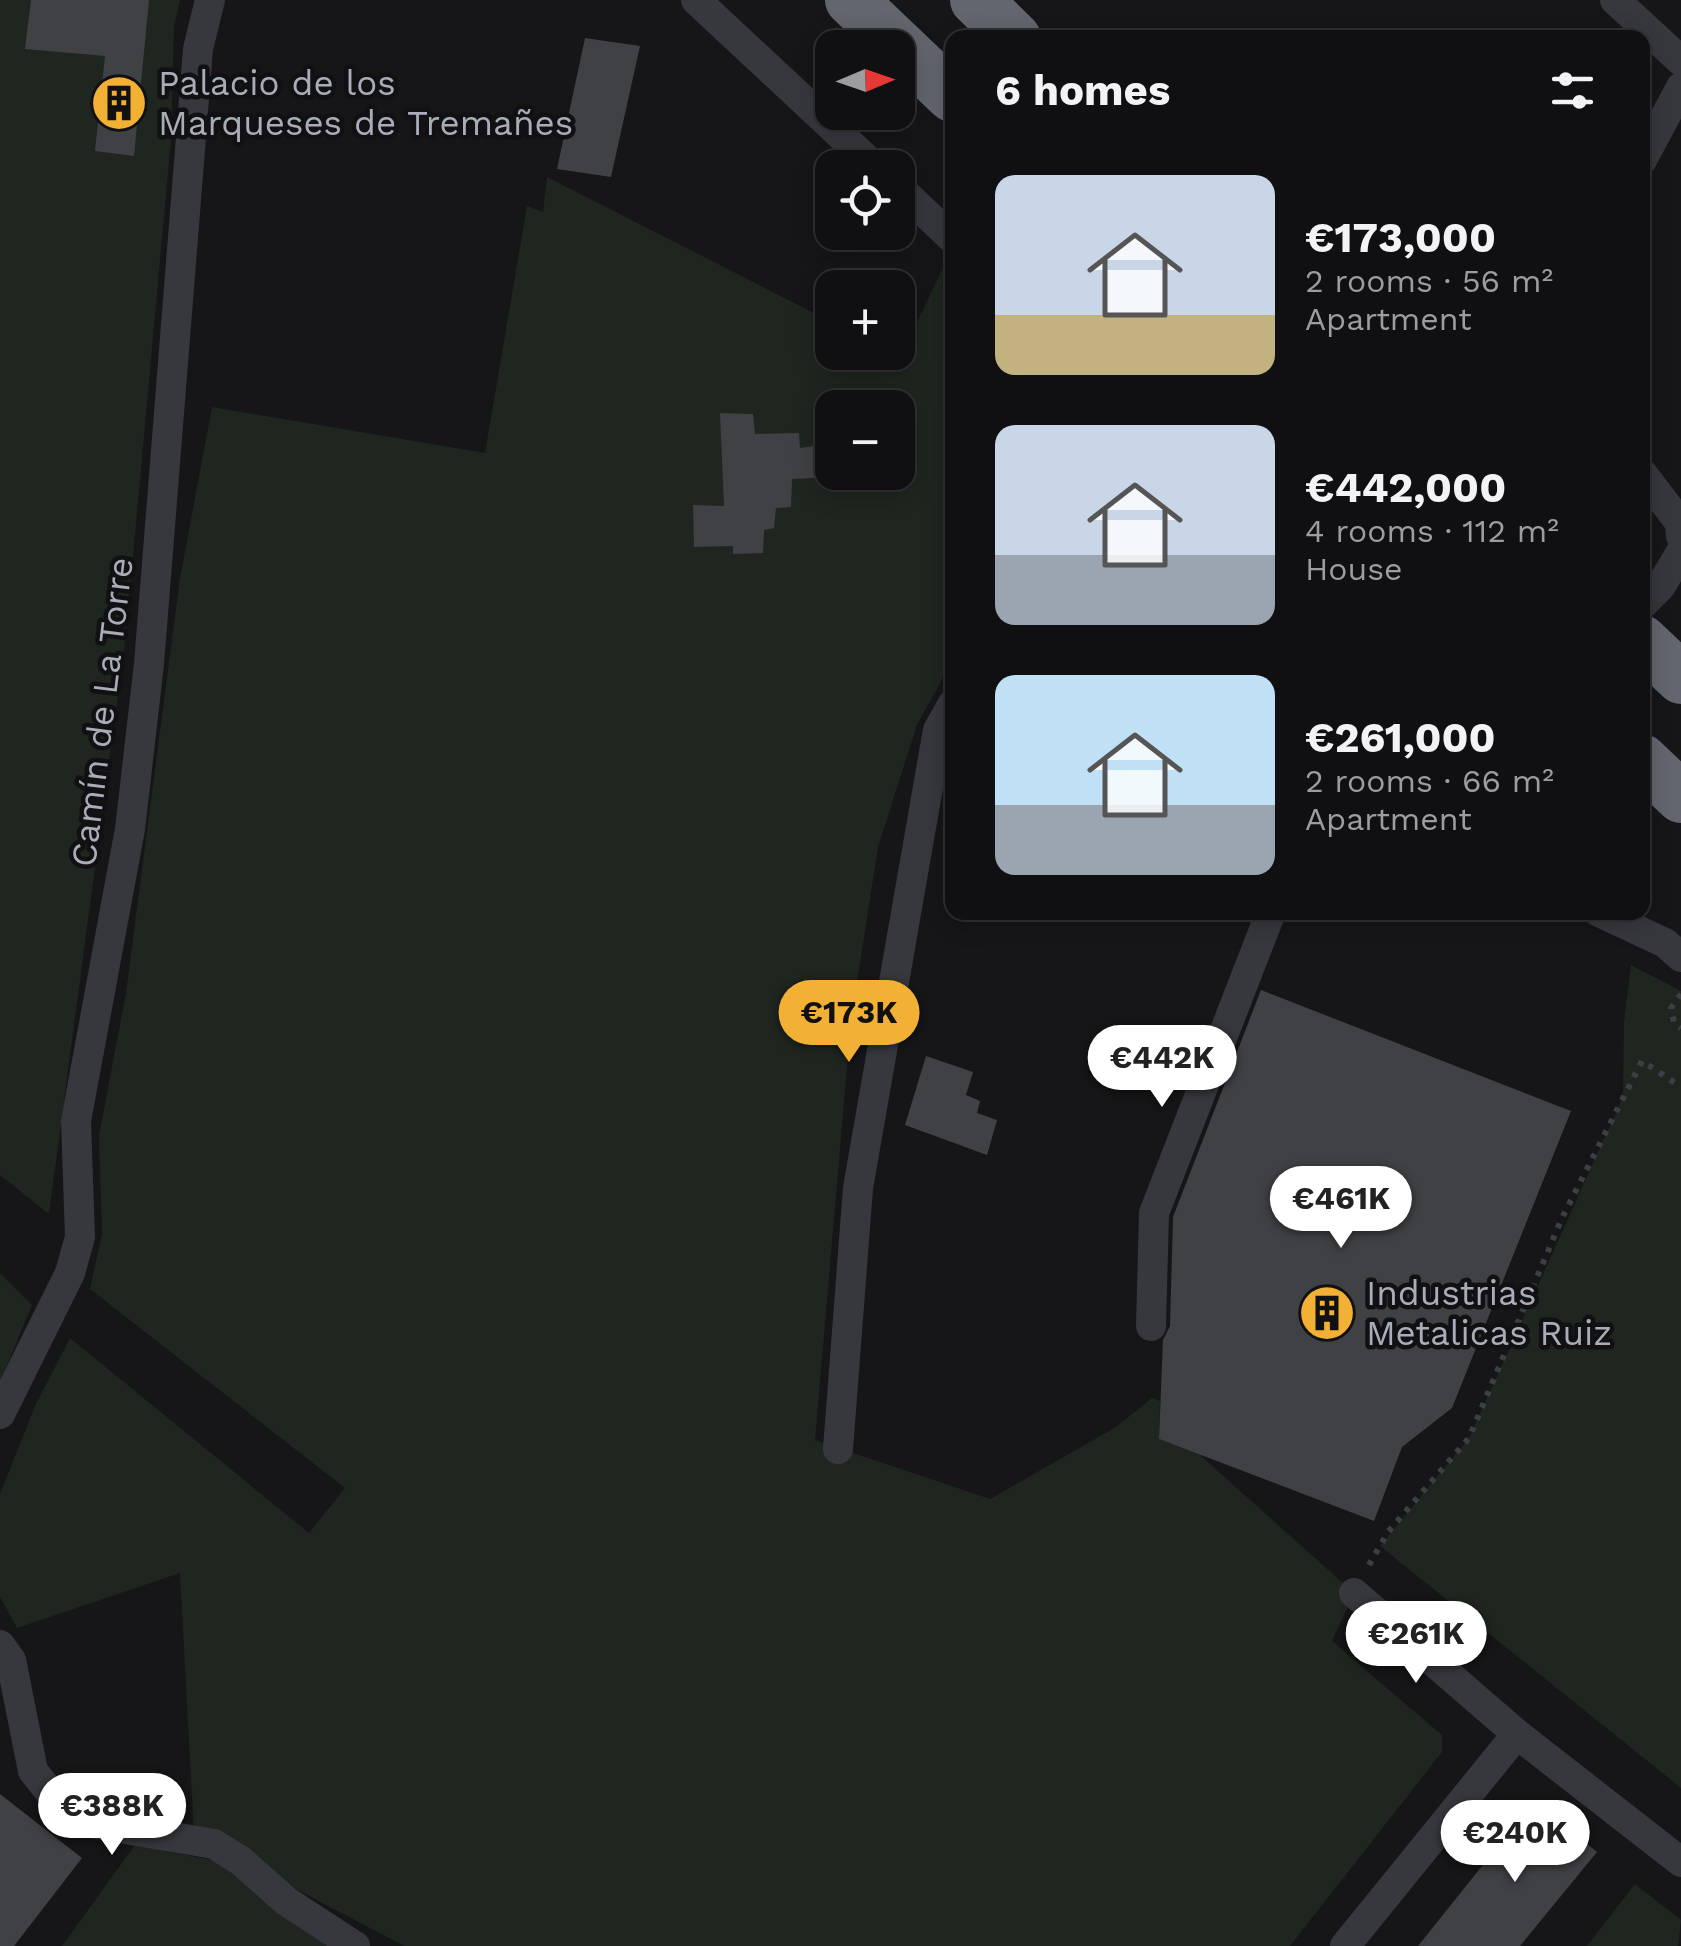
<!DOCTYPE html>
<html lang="en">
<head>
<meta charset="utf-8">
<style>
  :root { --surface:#101012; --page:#1e1e20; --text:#f1f3f6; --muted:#9c9d9f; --line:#303032; --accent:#f2b134 }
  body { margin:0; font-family:"Work Sans",sans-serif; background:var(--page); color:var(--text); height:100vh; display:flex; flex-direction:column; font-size:38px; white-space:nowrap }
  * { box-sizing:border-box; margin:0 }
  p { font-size:32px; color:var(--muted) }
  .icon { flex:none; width:55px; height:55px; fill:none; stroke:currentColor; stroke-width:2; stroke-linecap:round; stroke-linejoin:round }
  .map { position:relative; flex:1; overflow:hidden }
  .sheet { position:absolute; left:945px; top:30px; width:705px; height:890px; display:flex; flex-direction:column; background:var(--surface); border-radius:20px; box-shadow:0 5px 25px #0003,0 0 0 2px var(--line) }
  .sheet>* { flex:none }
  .needle { width:65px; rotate:88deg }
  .controls { position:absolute; left:815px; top:30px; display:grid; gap:20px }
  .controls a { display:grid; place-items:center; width:100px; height:100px; border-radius:20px; background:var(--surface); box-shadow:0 5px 25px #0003,0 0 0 2px var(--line); font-size:50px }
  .price { position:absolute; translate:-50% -85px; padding:0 22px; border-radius:35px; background:#fff; color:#222; font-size:32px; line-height:65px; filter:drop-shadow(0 2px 5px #0008) }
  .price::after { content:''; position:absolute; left:50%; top:60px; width:30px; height:22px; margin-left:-15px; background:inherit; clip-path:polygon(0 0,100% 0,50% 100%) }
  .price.current { background:var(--accent); color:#111 }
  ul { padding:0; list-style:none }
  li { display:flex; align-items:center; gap:30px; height:250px; padding:0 50px }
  li span { display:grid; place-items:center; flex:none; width:280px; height:200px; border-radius:20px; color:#555 }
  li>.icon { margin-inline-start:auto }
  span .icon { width:120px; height:120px; fill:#fffc; stroke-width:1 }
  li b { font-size:42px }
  h2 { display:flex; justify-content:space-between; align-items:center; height:120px; padding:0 50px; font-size:42px }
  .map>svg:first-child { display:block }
  .green { fill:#1e261f; fill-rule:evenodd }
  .building { fill:#404145 }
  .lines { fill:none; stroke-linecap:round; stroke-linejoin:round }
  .minor-tunnel { stroke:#333438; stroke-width:30; stroke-dasharray:30 15; stroke-linecap:butt }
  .path { stroke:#3d3f44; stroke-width:6; stroke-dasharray:5 8; stroke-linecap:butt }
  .minor { stroke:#37383d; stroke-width:30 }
  .motorway { stroke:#63666e; stroke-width:52 }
  .labels { text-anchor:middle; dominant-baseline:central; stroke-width:9; stroke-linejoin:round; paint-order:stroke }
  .poi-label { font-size:35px; fill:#a8adb8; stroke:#111113; text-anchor:start }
  .street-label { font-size:35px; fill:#a8adb8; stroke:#111113 }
</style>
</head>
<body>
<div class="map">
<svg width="1681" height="1946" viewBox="0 0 1681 1946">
  <rect width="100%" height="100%" fill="#161618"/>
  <path class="green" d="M0 0H180L174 26 171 139 126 633 49 1214 0 1175Z
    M547 177 832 322V352L901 356 949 255 952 258V661L917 725 878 847 851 1021 815 1440 990 1499 1116 1427 1152 1398 1160 1401 1159 1439 1199 1454 1354 1593 1332 1641 1442 1735V1752L1290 1946H404L194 1835 180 1573 17 1628 0 1597V1494L36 1404 70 1338 309 1533 345 1488 90 1289 102 1234 99 1136 126 993 180 578 212 407 485 453 527 206 543 212ZM832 408H898V472H832Z
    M1631 965 1681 991V1788L1380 1546 1469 1438 1623 1097 1624 1022Z
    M0 1273 32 1305 0 1382Z
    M135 1845 221 1862 333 1946H62Z
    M1635 1884 1681 1920 1678 1946H1587Z"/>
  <path class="building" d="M31 0H149L134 156 95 151 105 56 25 49Z
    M585 38 640 46 611 177 557 169Z
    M720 413 753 414 755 434 799 433 800 448 814 446 815 478 792 479 791 507 776 508 774 528 764 530 763 553 733 554V546L694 547 693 505 724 506Z
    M1261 990 1571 1111 1452 1408 1402 1447 1374 1521 1159 1439 1163 1340 1170 1326 1173 1217Z
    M926 1056 973 1072 966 1095 980 1101 977 1113 997 1120 987 1155 905 1125Z
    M0 1794 82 1858 14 1946H0Z
    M1534 1801 1597 1852 1520 1946H1418Z"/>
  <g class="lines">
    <path class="minor-tunnel" d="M1642 605 1660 587"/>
    <path class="path" d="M1681 994 1671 1008 1674 1023 1681 1028
      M1369 1565 1388 1532 1469 1438 1562 1218 1642 1061 1681 1087"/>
    <path class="minor" d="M696 0 876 168
      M1615 0 1681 61
      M1642 160 1681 87
      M898 187 952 238
      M1642 473 1680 523 1681 536
      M1660 587 1681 552
      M1599 912 1665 943 1681 957
      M1151 1326 1154 1213 1271 912
      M0 1414 70 1273 80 1237 76 1121 130 829 149 664 198 49 210 0
      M838 1449 858 1188 938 730 952 705
      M1354 1593 1517 1734 1681 1862
      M0 1645 11 1660 33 1771 57 1801 90 1823 214 1844 241 1861 286 1901 355 1946
      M1345 1946 1517 1734"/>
    <path class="motorway" d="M851 0 952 96
      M976 0 1015 38
      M1642 641 1681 678
      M1642 760 1681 797"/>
  </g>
  <defs>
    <g id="building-disc" transform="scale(2.875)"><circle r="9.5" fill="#f2b134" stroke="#111113"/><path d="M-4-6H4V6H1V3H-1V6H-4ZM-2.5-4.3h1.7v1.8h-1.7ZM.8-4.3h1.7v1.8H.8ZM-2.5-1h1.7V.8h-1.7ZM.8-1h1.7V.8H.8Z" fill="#111"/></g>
  </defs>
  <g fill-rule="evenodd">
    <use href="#building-disc" x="119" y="103"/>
    <use href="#building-disc" x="1327" y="1313"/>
  </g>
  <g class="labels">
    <g class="poi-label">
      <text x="158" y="83">Palacio de los<tspan x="158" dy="40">Marqueses de Tremañes</tspan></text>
      <text x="1366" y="1293">Industrias<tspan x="1366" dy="40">Metalicas Ruiz</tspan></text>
    </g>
    <g class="street-label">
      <text transform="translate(102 712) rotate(-83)">Camín de La Torre</text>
    </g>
  </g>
</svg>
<div class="controls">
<a><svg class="needle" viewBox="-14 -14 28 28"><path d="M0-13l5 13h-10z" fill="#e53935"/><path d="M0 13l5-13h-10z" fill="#9c9d9f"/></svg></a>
<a><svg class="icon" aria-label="locate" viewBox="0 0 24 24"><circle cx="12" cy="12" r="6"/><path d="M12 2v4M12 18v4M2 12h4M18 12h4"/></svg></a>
<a>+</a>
<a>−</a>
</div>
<b class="price current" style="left:849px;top:1065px">€173K</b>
<b class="price" style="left:1162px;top:1110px">€442K</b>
<b class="price" style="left:1341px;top:1251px">€461K</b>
<b class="price" style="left:1416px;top:1686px">€261K</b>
<b class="price" style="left:112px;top:1858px">€388K</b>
<b class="price" style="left:1515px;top:1885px">€240K</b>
<section class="sheet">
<h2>6 homes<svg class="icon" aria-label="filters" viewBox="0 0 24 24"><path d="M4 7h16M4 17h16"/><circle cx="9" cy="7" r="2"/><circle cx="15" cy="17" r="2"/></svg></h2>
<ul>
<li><span style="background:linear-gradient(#c9d6e8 70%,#c2b280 0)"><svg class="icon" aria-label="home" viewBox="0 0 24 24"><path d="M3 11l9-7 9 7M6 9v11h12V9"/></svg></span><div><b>€173,000</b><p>2 rooms · 56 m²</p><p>Apartment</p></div></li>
<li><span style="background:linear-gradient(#c9d6e8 65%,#9aa5b1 0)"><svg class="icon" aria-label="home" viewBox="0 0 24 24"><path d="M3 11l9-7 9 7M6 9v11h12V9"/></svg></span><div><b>€442,000</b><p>4 rooms · 112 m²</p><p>House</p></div></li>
<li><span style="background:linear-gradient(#bfe0f5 65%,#9aa5b1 0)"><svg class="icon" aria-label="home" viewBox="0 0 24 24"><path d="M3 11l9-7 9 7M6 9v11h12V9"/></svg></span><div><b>€261,000</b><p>2 rooms · 66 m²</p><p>Apartment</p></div></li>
</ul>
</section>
</div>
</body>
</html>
